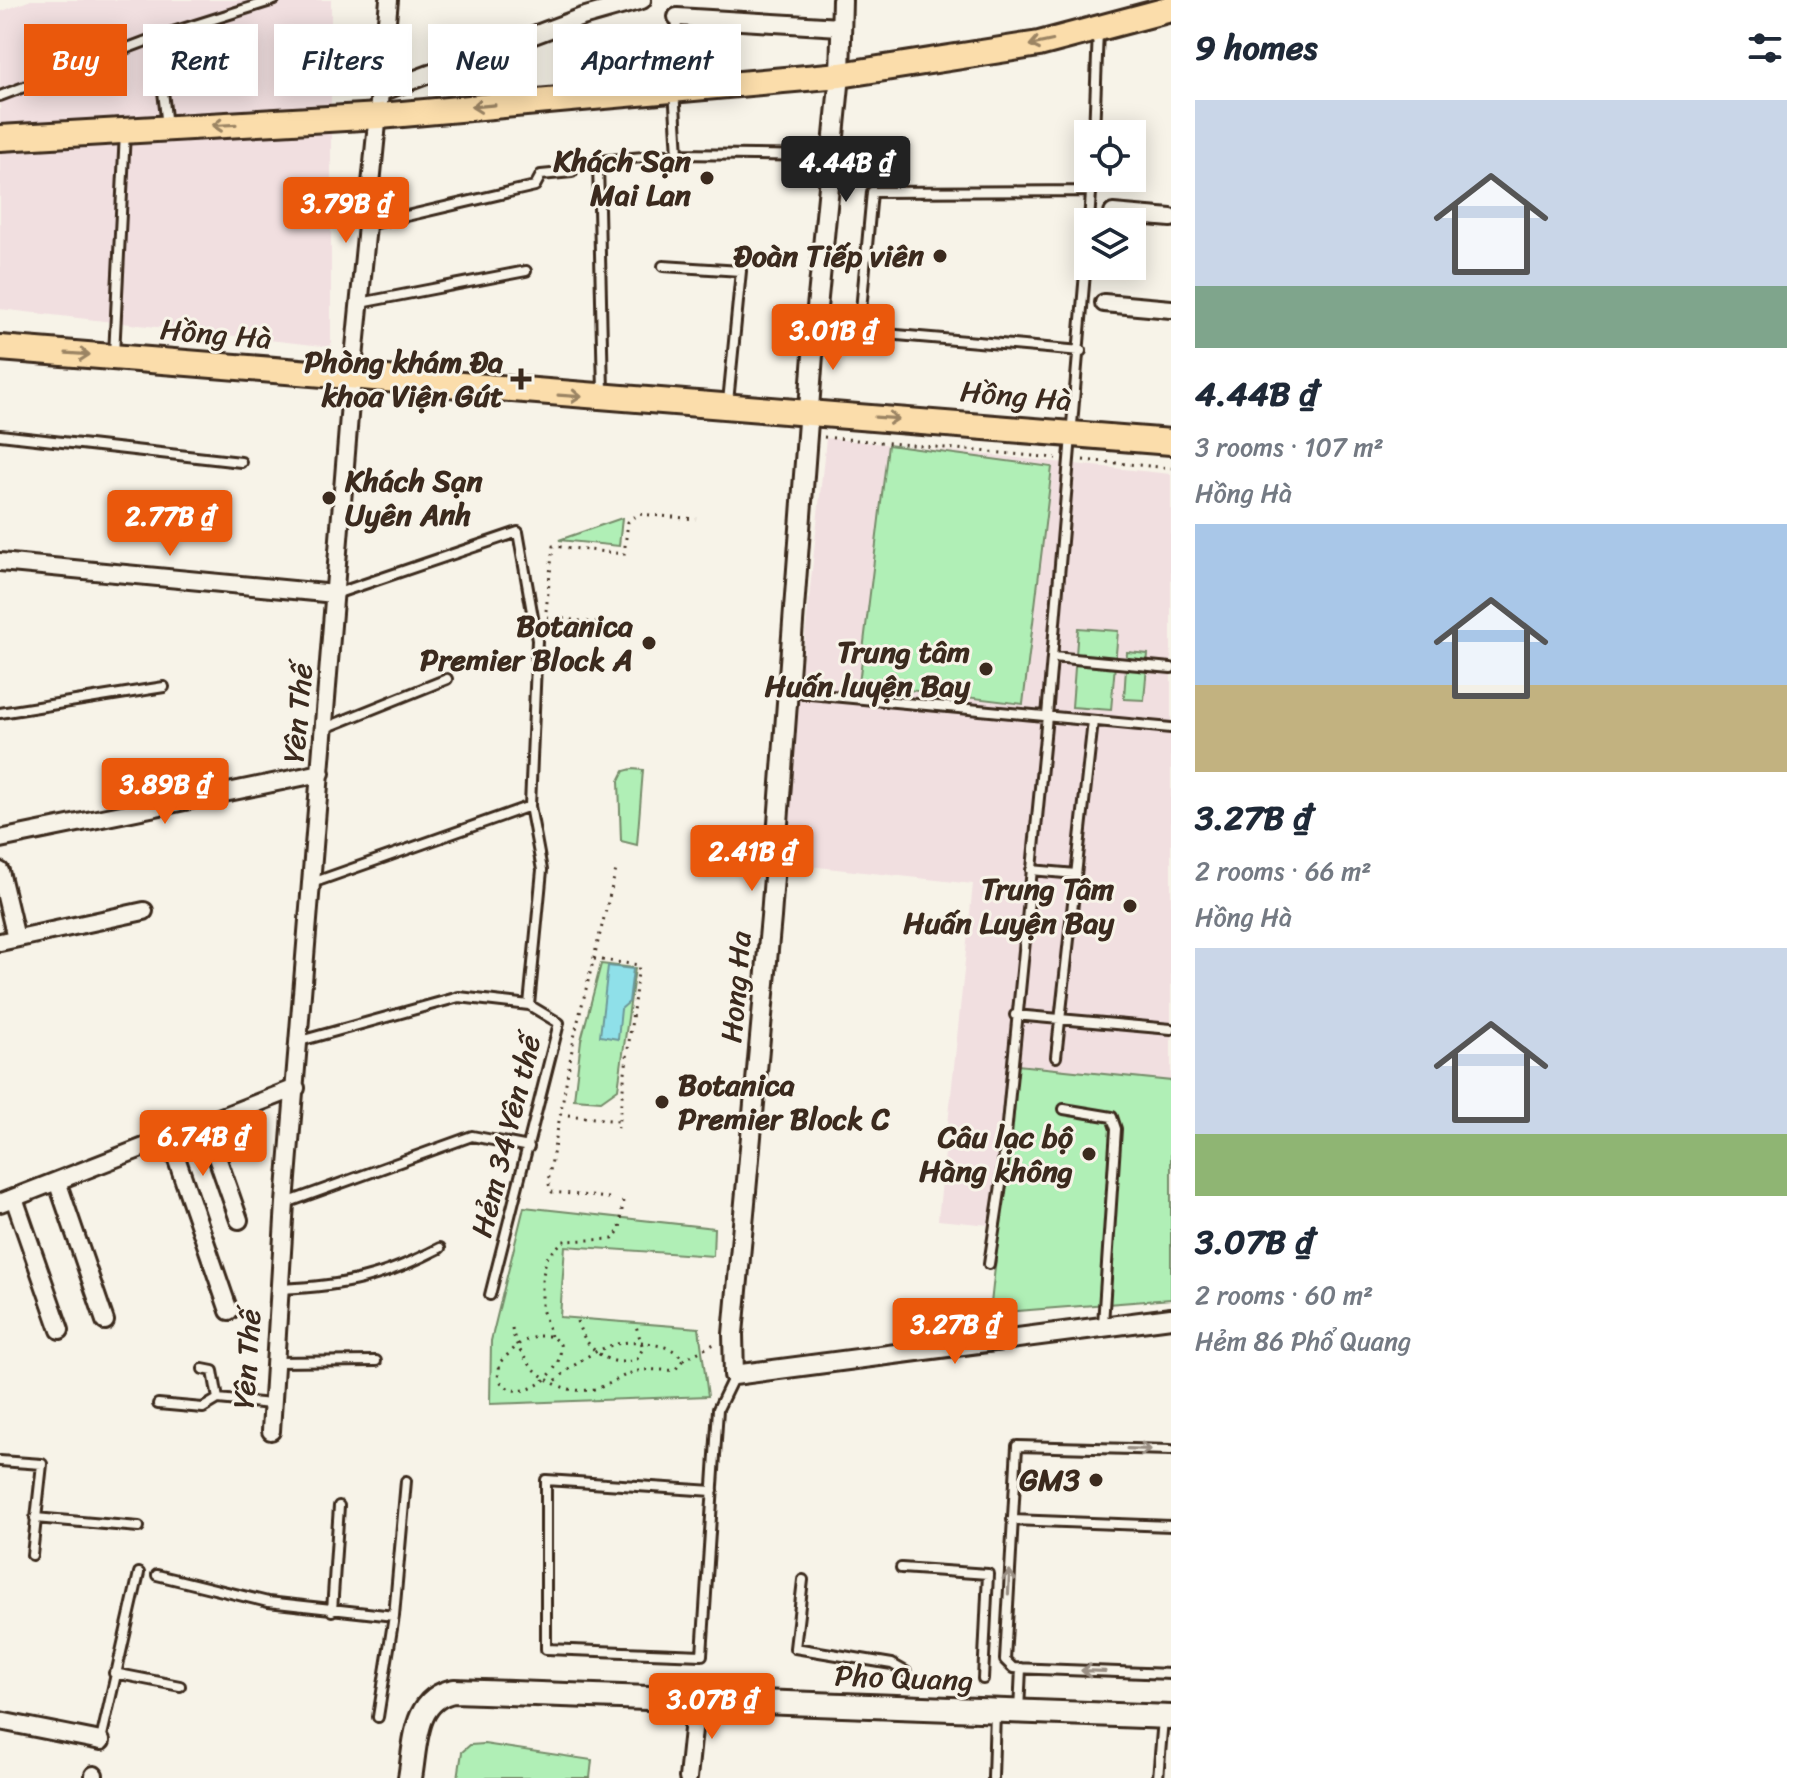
<!DOCTYPE html>
<html lang="en">
<head>
<meta charset="utf-8">
<style>
  :root { --surface:#fff; --page:#f2f2f3; --text:#1f2937; --muted:#747a83; --accent:#ea580c }
  body { margin:0; font-family:Sriracha,sans-serif; background:var(--page); color:var(--text); height:100vh; display:flex; flex-direction:column; font-size:30px; white-space:nowrap }
  * { box-sizing:border-box; margin:0 }
  p { font-size:26px; color:var(--muted) }
  .icon { flex:none; width:44px; height:44px; fill:none; stroke:currentColor; stroke-width:2; stroke-linecap:round; stroke-linejoin:round }
  .map { position:relative; flex:1; overflow:hidden }
  .side { display:flex; flex-direction:column; background:var(--surface); width:640px }
  .side>* { flex:none }
  .hud { position:absolute; left:24px; top:24px; width:760px; height:72px; display:flex; gap:16px }
  .controls { position:absolute; left:1074px; top:120px; display:grid; gap:16px }
  .controls a { display:grid; place-items:center; width:72px; height:72px; border-radius:0px; background:var(--surface); box-shadow:0 4px 20px #0003; font-size:40px }
  .price { position:absolute; translate:-50% -68px; padding:0 18px; border-radius:8px; background:var(--accent); color:#fff; font-size:26px; line-height:52px; filter:drop-shadow(0 2px 4px #0008) }
  .price::after { content:''; position:absolute; left:50%; top:48px; width:24px; height:18px; margin-left:-12px; background:inherit; clip-path:polygon(0 0,100% 0,50% 100%) }
  .price.selected { background:#222; color:#fff }
  ul { padding:0; list-style:none }
  li { display:grid; align-content:center; gap:16px; height:424px; padding:0 24px }
  li span { display:grid; place-items:center; height:248px; border-radius:0px; color:#555 }
  li>.icon { margin-inline-start:auto }
  span .icon { width:144px; height:144px; fill:#fffc; stroke-width:1 }
  li b { font-size:34px }
  h2 { display:flex; justify-content:space-between; align-items:center; height:96px; padding:0 24px; font-size:34px }
  .chip { padding:0 28px; border-radius:0px; background:var(--surface); box-shadow:0 4px 20px #0003; font-size:28px; line-height:72px }
  .chip.selected { background:var(--accent); color:#fff }
  main { display:flex; flex:1; min-height:0 }
  .map>svg:first-child { display:block }
  .built { fill:#f1dfe0 }
  .green { fill:#b0efb6; stroke:#768c6a; stroke-width:2 }
  .water { fill:#8fe0e9; stroke:#6d9798; stroke-width:2 }
  .lines { fill:none; stroke-linecap:round; stroke-linejoin:round }
  .service-casing { stroke:#3b2a1e; stroke-width:14 }
  .minor-casing { stroke:#3b2a1e; stroke-width:22 }
  .tertiary-casing { stroke:#3b2a1e; stroke-width:24 }
  .secondary-casing { stroke:#3b2a1e; stroke-width:28 }
  .primary-casing { stroke:#3b2a1e; stroke-width:30 }
  .path { stroke:#3b2a1e; stroke-width:3; stroke-dasharray:2 6; stroke-linecap:butt }
  .service { stroke:#f7f3e8; stroke-width:8 }
  .minor { stroke:#f7f3e8; stroke-width:16 }
  .tertiary { stroke:#f7f3e8; stroke-width:18 }
  .secondary { stroke:#f7f3e8; stroke-width:22 }
  .primary { stroke:#fbddab; stroke-width:24 }
  .oneway { stroke:#9b8464 }
  .oneway2 { stroke:#998e83 }
  .poi-dot { fill:#3b2a1e; stroke:#f7f3e8; stroke-width:3 }
  .labels { text-anchor:middle; dominant-baseline:central; stroke-width:6; stroke-linejoin:round; paint-order:stroke }
  .poi-label { font-size:30px; font-weight:bold; fill:#3b2a1e; stroke:#f7f3e8; text-anchor:end }
  .street-label { font-size:30px; fill:#3b2a1e; stroke:#f7f3e8 }
</style>
</head>
<body>
<main>
<div class="map">
<svg width="1171" height="1778" viewBox="0 0 1171 1778">
  <rect width="100%" height="100%" fill="#f7f3e8"/>
  <filter id="ink" filterUnits="userSpaceOnUse"><feTurbulence type="fractalNoise" baseFrequency=".0125" numOctaves="2"/><feDisplacementMap in="SourceGraphic" scale="16" xChannelSelector="R" yChannelSelector="G"/><feConvolveMatrix kernelMatrix="1 2 1 2 8 2 1 2 1" color-interpolation-filters="sRGB"/></filter>
  <g filter="url(#ink)">
    <path class="built" d="M31 0H331V347L0 309V12Z
      M826 438 1171 474V1081L1017 1065 1000 1226 938 1220 973 884 781 863Z"/>
    <path class="green" d="M888 445 1052 467 1023 704 859 684Z
      M622 518 619 546 559 540Z
      M1078 628 1118 631 1111 710 1072 707Z
      M1127 652 1148 654 1144 700 1124 699Z
      M632 769 643 770 637 845 621 841 619 781 624 771Z
      M601 964 635 968 618 1089 601 1101 574 1099 581 1040Z
      M1017 1065 1171 1081V1299L990 1313Z
      M524 1207 714 1228 713 1256 565 1246 560 1317 699 1328 708 1396 490 1404 491 1341Z
      M484 1744 592 1760 590 1778H458L462 1752 470 1745Z"/>
    <path class="water" d="M608 966 633 969 629 1002 621 1009 618 1039 600 1036Z"/>
    <g class="lines">
      <g class="service-casing">
        <path id="service" d="M677 17 674 89 678 154
          M157 37 274 0
          M0 96 157 37 167 127
          M1094 134 1098 30
          M1089 222 1092 178
          M368 225 535 186 541 175 572 172
          M663 266 741 271 728 402
          M360 303 526 271
          M816 328 1081 351
          M859 332 872 192 1092 191
          M114 355 125 132
          M603 393 598 161 678 154 829 156
          M0 435 241 462
          M335 594 518 532 537 640 530 806 542 870 529 1005
          M1053 657 1171 668
          M789 692 1171 728
          M0 713 164 687
          M325 728 447 679
          M1031 870 1076 874
          M312 883 530 806
          M1015 1015 1171 1029
          M300 1041 459 997 529 1005 559 1023 490 1295
          M1056 1057 1093 721
          M1064 1109 1112 1117 1116 1129 1103 1324
          M286 1203 472 1136 529 1147
          M989 1264 1001 1185 1047 716 1088 238
          M280 1289C346 1286 382 1278 440 1248
          M275 1362 376 1361
          M203 1369 213 1371 218 1399
          M158 1404 203 1408 218 1399 271 1404
          M1171 1450 1017 1446 1005 1660 1013 1668 1171 1674
          M0 1461 42 1464 32 1555
          M713 1491 546 1480V1649L702 1655 718 1409 734 1376
          M35 1518 139 1527
          M1012 1520 1171 1526
          M901 1568 988 1574 983 1679
          M157 1575 268 1602 394 1616 378 1717
          M803 1580 795 1648 892 1664 906 1672
          M332 1611 339 1506
          M394 1616 406 1481
          M114 1673 180 1686
          M1019 1711 1021 1668
          M101 1740 139 1573
          M993 1778 995 1711
          M1158 1778 1163 1719"/>
      </g>
      <g class="minor-casing">
        <path id="minor" d="M677 17 840 27
          M381 92 582 17 642 0
          M1113 213 1171 218
          M1104 303 1171 309
          M0 562 335 594
          M0 839 321 773
          M0 871 16 938
          M0 942 144 911
          M205 1123 239 1220
          M169 1137 229 1311
          M57 1181 105 1321
          M14 1198 60 1330
          M0 1203 296 1088
          M271 1431 285 1203 352 379 389 0
          M0 1721 101 1741
          M94 1778V1775
          M688 1778 696 1700"/>
      </g>
      <g class="tertiary-casing">
        <path id="tertiary" d="M842 0 840 75 815 328 771 917 733 1334 734 1375 1171 1318"/>
      </g>
      <g class="secondary-casing">
        <path id="secondary" d="M410 1778C416 1745 413 1698 454 1691L1171 1717"/>
      </g>
      <g class="primary-casing">
        <path id="primary" d="M0 138 380 116 840 75 1039 44 1171 9
          M0 348 1171 442"/>
      </g>
      <path class="path" d="M824 437 1056 458
        M1083 460 1171 468
        M546 611 553 546 624 554 628 522 638 514 696 519
        M547 617 615 625
        M594 959 639 965 617 1134
        M560 1114 618 1121
        M609 1198 552 1192 548 1182 575 1033 616 870
        M577 1321C585 1348 609 1370 637 1359L643 1348 636 1326
        M512 1328C518 1365 559 1400 598 1388 612 1384 623 1374 638 1371 651 1368 663 1371 675 1370L683 1360C677 1350 667 1347 656 1345 615 1333 582 1357 553 1383
        M539 1336H551L560 1344C566 1374 517 1410 498 1378L500 1362 521 1342Z
        M551 1336 542 1309V1281L546 1259 563 1241 613 1239 620 1229 623 1200
        M683 1360 716 1343"/>
      <use href="#service" class="service"/>
      <use href="#minor" class="minor"/>
      <use href="#tertiary" class="tertiary"/>
      <use href="#secondary" class="secondary"/>
      <use href="#primary" class="primary"/>
    </g>
    <defs><path id="oneway-shaft" d="M-6 0H5M1.5-3L5.5 0L1.5 3" fill="none" stroke-width="1.6" stroke-linecap="round" stroke-linejoin="round" transform="scale(2)"/></defs>
    <g class="oneway">
      <use href="#oneway-shaft" transform="translate(1041 43) rotate(168)"/>
      <use href="#oneway-shaft" transform="translate(483 106) rotate(175)"/>
      <use href="#oneway-shaft" transform="translate(224 125) rotate(177)"/>
      <use href="#oneway-shaft" transform="translate(78 354) rotate(4)"/>
      <use href="#oneway-shaft" transform="translate(570 396) rotate(4)"/>
      <use href="#oneway-shaft" transform="translate(887 418) rotate(4)"/>
    </g>
    <g class="oneway2">
      <use href="#oneway-shaft" transform="translate(1139 1449) rotate(2)"/>
      <use href="#oneway-shaft" transform="translate(1009 1582) rotate(-87)"/>
      <use href="#oneway-shaft" transform="translate(1093 1671) rotate(-178)"/>
    </g>
  </g>
  <g class="poi-dot">
    <circle cx="707" cy="178" r="8"/>
    <circle cx="940" cy="256" r="8"/>
    <path d="M517 367h8v8h8v8h-8v8h-8v-8h-8v-8h8z"/>
    <circle cx="329" cy="498" r="8"/>
    <circle cx="649" cy="643" r="8"/>
    <circle cx="986" cy="669" r="8"/>
    <circle cx="1130" cy="906" r="8"/>
    <circle cx="662" cy="1102" r="8"/>
    <circle cx="1089" cy="1154" r="8"/>
    <circle cx="1096" cy="1480" r="8"/>
  </g>
  <g class="labels">
    <g class="poi-label">
      <text x="691" y="161">Khách Sạn<tspan x="691" dy="34">Mai Lan</tspan></text>
      <text x="924" y="256">Đoàn Tiếp viên</text>
      <text x="503" y="362">Phòng khám Đa<tspan x="503" dy="34">khoa Viện Gút</tspan></text>
      <text x="345" y="481" text-anchor="start">Khách Sạn<tspan x="345" dy="34">Uyên Anh</tspan></text>
      <text x="633" y="626">Botanica<tspan x="633" dy="34">Premier Block A</tspan></text>
      <text x="970" y="652">Trung tâm<tspan x="970" dy="34">Huấn luyện Bay</tspan></text>
      <text x="1114" y="889">Trung Tâm<tspan x="1114" dy="34">Huấn Luyện Bay</tspan></text>
      <text x="678" y="1085" text-anchor="start">Botanica<tspan x="678" dy="34">Premier Block C</tspan></text>
      <text x="1073" y="1137">Câu lạc bộ<tspan x="1073" dy="34">Hàng không</tspan></text>
      <text x="1080" y="1480">GM3</text>
    </g>
    <g class="street-label">
      <text transform="translate(216 334) rotate(5)">Hồng Hà</text>
      <text transform="translate(1016 396) rotate(5)">Hồng Hà</text>
      <text transform="translate(298 713) rotate(-85)">Yên Thế</text>
      <text transform="translate(736 987) rotate(-85)">Hong Ha</text>
      <text transform="translate(506 1136) rotate(-76)">Hẻm 34 Yên thế</text>
      <text transform="translate(247 1359) rotate(-86)">Yên Thế</text>
      <text transform="translate(904 1678) rotate(2)">Pho Quang</text>
    </g>
  </g>
</svg>
<div class="controls">
<a><svg class="icon" aria-label="locate" viewBox="0 0 24 24"><circle cx="12" cy="12" r="6"/><path d="M12 2v4M12 18v4M2 12h4M18 12h4"/></svg></a>
<a><svg class="icon" aria-label="layers" viewBox="0 0 24 24"><path d="M12 4l9 5-9 5-9-5zM3 14l9 5 9-5"/></svg></a>
</div>
<b class="price selected" style="left:846px;top:204px">4.44B ₫</b>
<b class="price" style="left:346px;top:245px">3.79B ₫</b>
<b class="price" style="left:833px;top:372px">3.01B ₫</b>
<b class="price" style="left:170px;top:558px">2.77B ₫</b>
<b class="price" style="left:165px;top:826px">3.89B ₫</b>
<b class="price" style="left:752px;top:893px">2.41B ₫</b>
<b class="price" style="left:203px;top:1178px">6.74B ₫</b>
<b class="price" style="left:955px;top:1366px">3.27B ₫</b>
<b class="price" style="left:712px;top:1741px">3.07B ₫</b>
<div class="hud">
<a class="chip selected">Buy</a>
<a class="chip">Rent</a>
<a class="chip">Filters</a>
<a class="chip">New</a>
<a class="chip">Apartment</a>
</div>
</div>
<section class="side">
<h2>9 homes<svg class="icon" aria-label="filters" viewBox="0 0 24 24"><path d="M4 7h16M4 17h16"/><circle cx="9" cy="7" r="2"/><circle cx="15" cy="17" r="2"/></svg></h2>
<ul>
<li><span style="background:linear-gradient(#c9d6e8 75%,#7fa58c 0)"><svg class="icon" aria-label="home" viewBox="0 0 24 24"><path d="M3 11l9-7 9 7M6 9v11h12V9"/></svg></span><div><b>4.44B ₫</b><p>3 rooms · 107 m²</p><p>Hồng Hà</p></div></li>
<li><span style="background:linear-gradient(#a9c7e8 65%,#c2b280 0)"><svg class="icon" aria-label="home" viewBox="0 0 24 24"><path d="M3 11l9-7 9 7M6 9v11h12V9"/></svg></span><div><b>3.27B ₫</b><p>2 rooms · 66 m²</p><p>Hồng Hà</p></div></li>
<li><span style="background:linear-gradient(#c9d6e8 75%,#8fb573 0)"><svg class="icon" aria-label="home" viewBox="0 0 24 24"><path d="M3 11l9-7 9 7M6 9v11h12V9"/></svg></span><div><b>3.07B ₫</b><p>2 rooms · 60 m²</p><p>Hẻm 86 Phổ Quang</p></div></li>
</ul>
</section>
</main>
</body>
</html>
